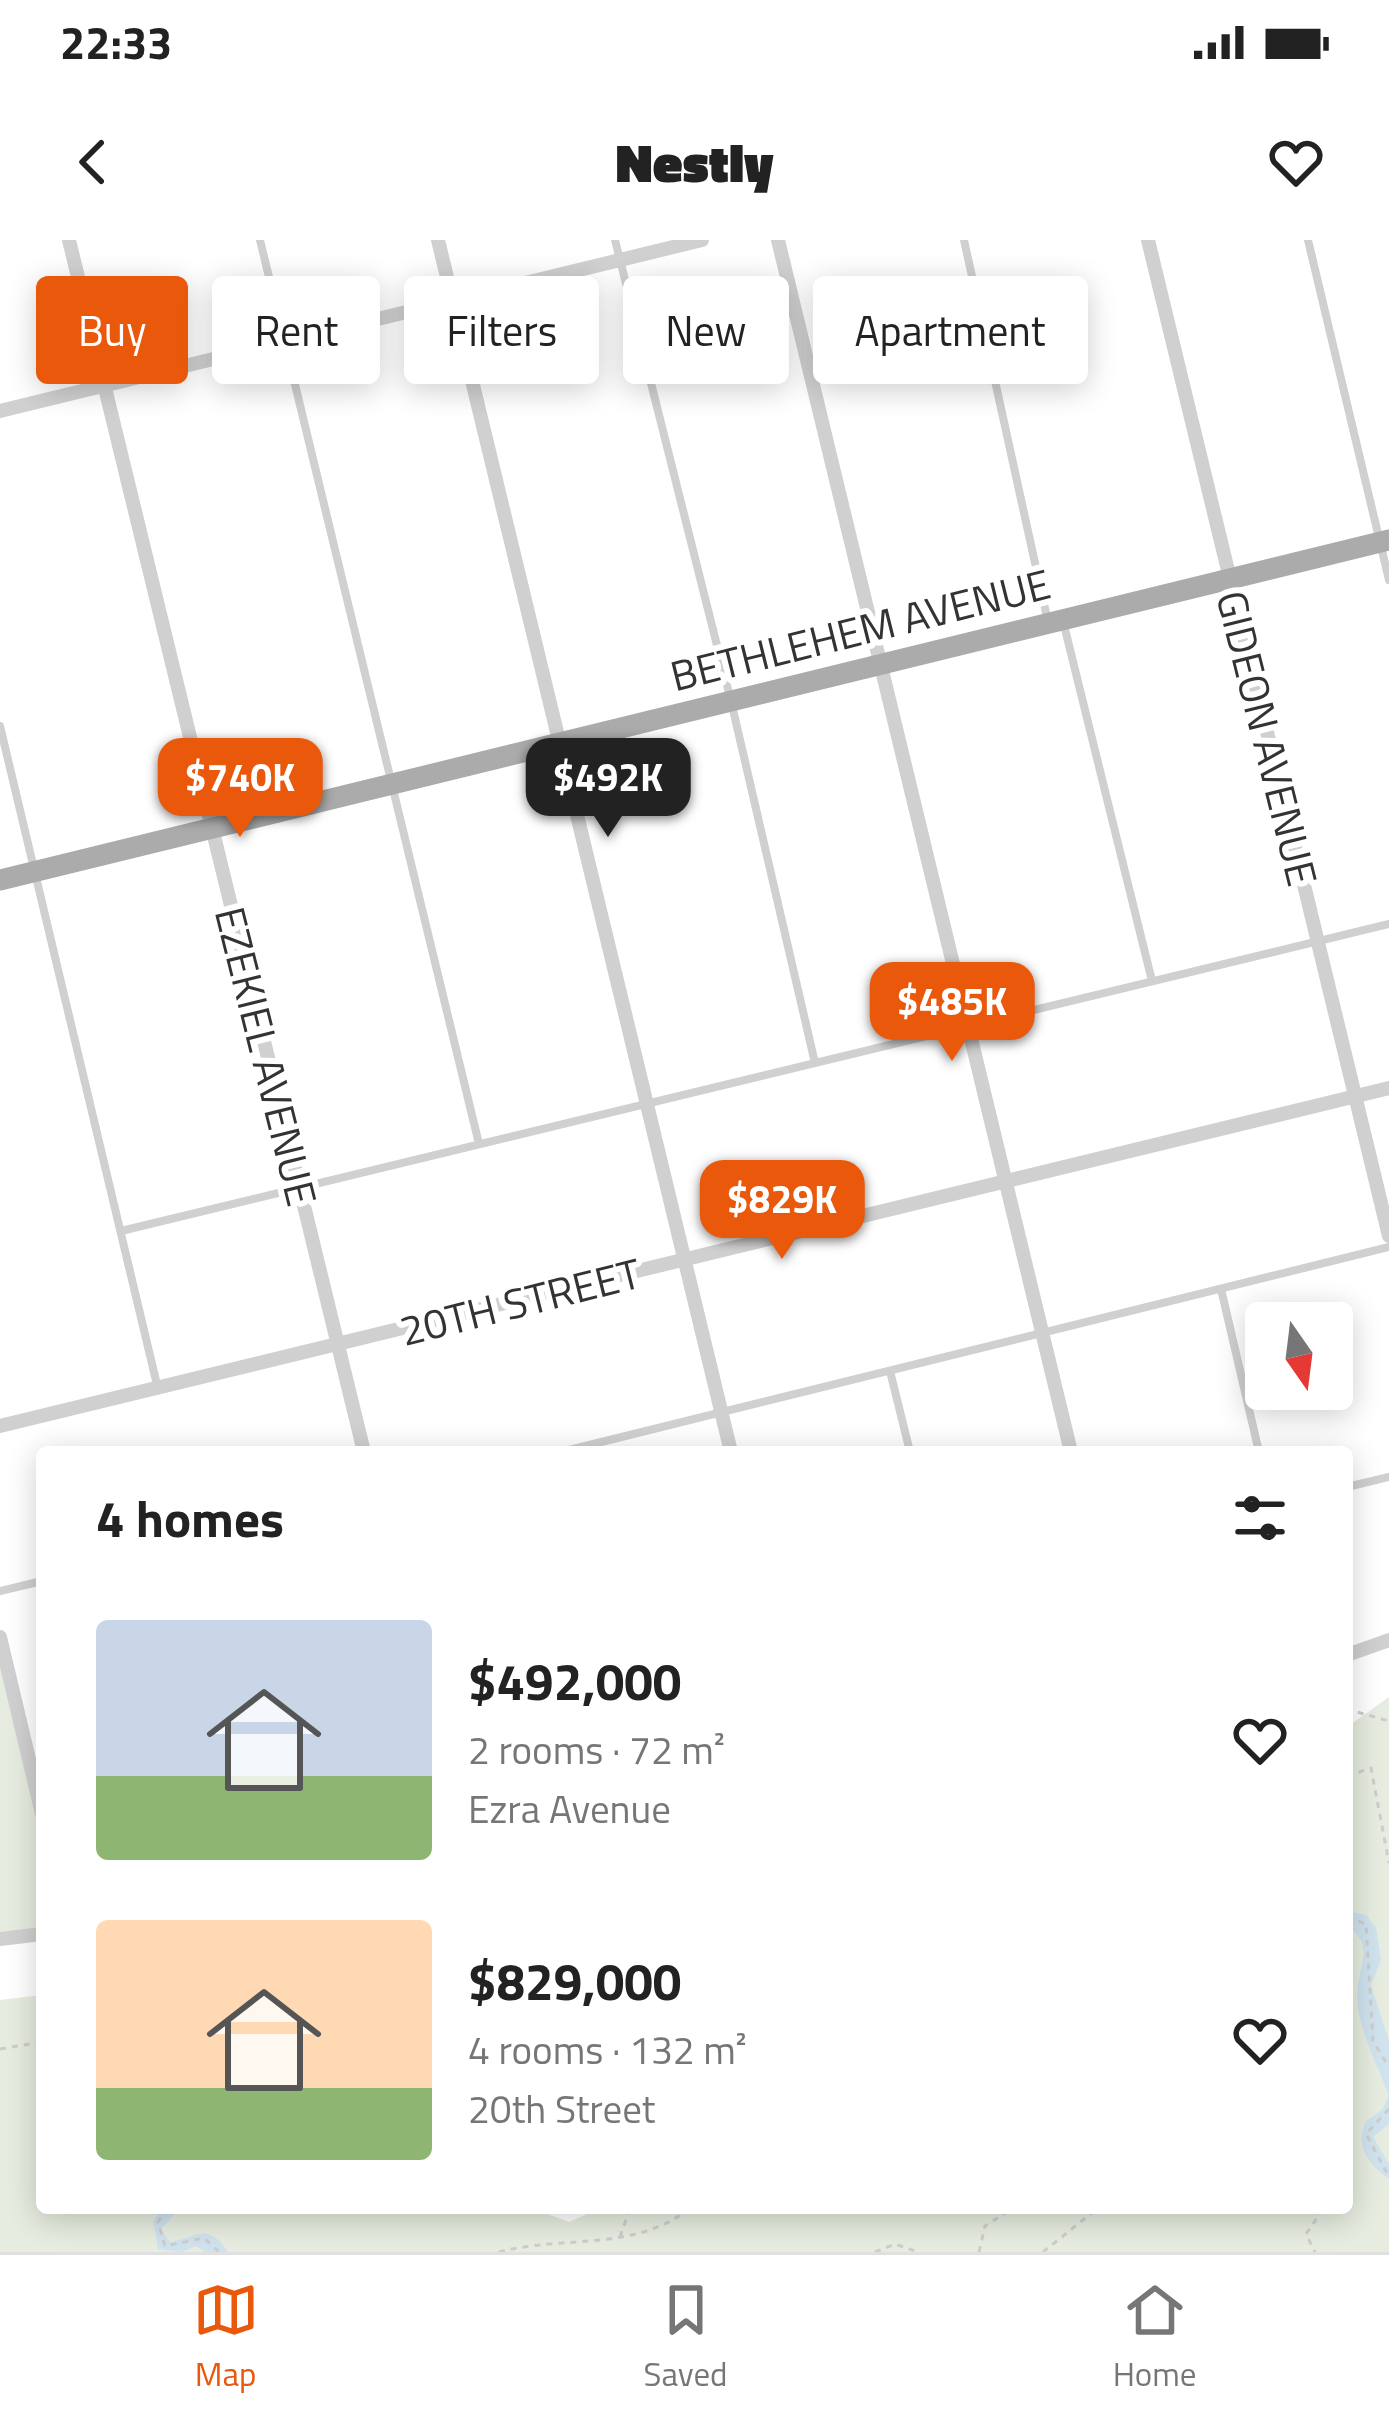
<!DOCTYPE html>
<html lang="en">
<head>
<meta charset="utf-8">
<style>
  :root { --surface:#fff; --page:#f2f2f2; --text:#222; --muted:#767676; --line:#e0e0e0; --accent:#ea580c }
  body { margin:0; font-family:"Titillium Web",sans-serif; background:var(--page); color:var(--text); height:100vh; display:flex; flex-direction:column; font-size:45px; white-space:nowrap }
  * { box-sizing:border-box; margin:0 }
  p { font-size:39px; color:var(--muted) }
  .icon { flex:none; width:66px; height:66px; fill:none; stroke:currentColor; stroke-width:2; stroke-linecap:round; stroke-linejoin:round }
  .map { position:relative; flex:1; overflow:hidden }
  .drawer { position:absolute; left:36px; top:1206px; width:1317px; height:768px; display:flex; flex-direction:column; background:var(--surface); border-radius:12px; box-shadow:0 6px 30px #0003 }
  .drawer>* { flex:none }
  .guide { position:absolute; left:36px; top:36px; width:1317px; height:108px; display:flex; gap:24px }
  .needle { width:78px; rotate:166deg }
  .tools { position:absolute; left:1245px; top:1062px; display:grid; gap:24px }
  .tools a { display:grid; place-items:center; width:108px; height:108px; border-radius:12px; background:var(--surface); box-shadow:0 6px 30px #0003; font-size:60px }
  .price { position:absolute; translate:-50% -102px; padding:0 27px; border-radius:24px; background:var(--accent); color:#fff; font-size:39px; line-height:78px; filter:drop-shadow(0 3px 6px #0008) }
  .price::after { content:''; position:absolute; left:50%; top:72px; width:36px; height:27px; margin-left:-18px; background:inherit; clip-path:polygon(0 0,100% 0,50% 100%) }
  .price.active { background:#222; color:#fff }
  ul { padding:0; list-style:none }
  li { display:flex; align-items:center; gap:36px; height:300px; padding:0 60px }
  li span { display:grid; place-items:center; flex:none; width:336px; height:240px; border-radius:12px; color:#555 }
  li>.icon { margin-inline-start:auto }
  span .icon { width:144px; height:144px; fill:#fffc; stroke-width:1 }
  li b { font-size:51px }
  h2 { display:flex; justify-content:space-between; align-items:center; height:144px; padding:0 60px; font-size:51px }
  .pill { padding:0 42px; border-radius:12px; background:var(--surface); box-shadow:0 6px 30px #0003; font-size:42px; line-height:108px }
  .pill.active { background:var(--accent); color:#fff }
  .status { display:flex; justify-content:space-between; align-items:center; height:84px; padding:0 60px; background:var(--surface); direction:ltr }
  .status svg { height:33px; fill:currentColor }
  header { display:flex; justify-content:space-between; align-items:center; height:156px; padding:0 60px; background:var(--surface); font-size:54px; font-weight:800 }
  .tab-bar { display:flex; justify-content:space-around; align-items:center; height:168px; border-top:3px solid var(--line); background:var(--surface); font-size:33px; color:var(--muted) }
  .tab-bar a { display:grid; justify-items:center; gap:6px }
  .tab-bar .active { color:var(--accent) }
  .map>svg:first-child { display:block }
  .green { fill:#e6ecdf }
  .water { fill:#cfe2ee }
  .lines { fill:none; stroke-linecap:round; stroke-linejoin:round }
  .path { stroke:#cdcdcd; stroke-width:3; stroke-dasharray:6 6; stroke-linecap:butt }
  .lane { stroke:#d0d0d0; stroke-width:8 }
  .street { stroke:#d0d0d0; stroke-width:14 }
  .primary { stroke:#ababab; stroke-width:21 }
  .labels { text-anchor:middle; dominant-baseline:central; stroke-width:12; stroke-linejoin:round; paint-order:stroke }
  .street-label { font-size:42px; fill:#333; stroke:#fff }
</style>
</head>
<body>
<div class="status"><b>22:33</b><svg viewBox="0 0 49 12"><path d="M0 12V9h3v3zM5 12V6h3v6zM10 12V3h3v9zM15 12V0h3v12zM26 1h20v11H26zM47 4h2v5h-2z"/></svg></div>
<header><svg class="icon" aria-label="back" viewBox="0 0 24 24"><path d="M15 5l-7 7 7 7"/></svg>Nestly<svg class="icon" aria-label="heart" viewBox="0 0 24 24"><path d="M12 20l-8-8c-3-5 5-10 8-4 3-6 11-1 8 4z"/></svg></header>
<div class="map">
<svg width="1389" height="2012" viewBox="0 0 1389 2012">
  <rect width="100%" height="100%" fill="#fff"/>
  <path class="green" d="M0 1402 42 1576V1694L0 1699Z
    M1389 1457V2012H0V1760L42 1755V1968H531L569 1982 601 1968H1347V1487Z"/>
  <path class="water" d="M1347 1671 1366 1675 1376 1688 1381 1720 1371 1745 1389 1801V1884L1373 1897 1389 1924V1939C1369 1924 1354 1907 1366 1881L1382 1870 1389 1856C1378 1826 1357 1787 1357 1755 1358 1727 1376 1704 1347 1686Z
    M162 1968H180L161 1989 170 2002C199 1996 208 1983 228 2012H205L196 2006 182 2012 158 2009 153 1981Z"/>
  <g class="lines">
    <path class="path" d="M1347 1477 1357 1472 1389 1481
      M1347 1536 1371 1528 1389 1623
      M1347 1677 1366 1684 1373 1801 1389 1827
      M0 1809 42 1802
      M1389 1869 1366 1894 1389 1937
      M168 1968 158 1982 165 2006 204 1998 219 2012
      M1313 1968 1317 1978 1306 1994 1315 2012
      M620 1997 630 1968
      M499 2012C563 1995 636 2012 690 1968
      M875 2012 895 2004 918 2012
      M979 2012 985 1986 1013 1968
      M1043 2012 1098 1968"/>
    <path class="lane" d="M260 0 479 904
      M615 0 731 461 815 823
      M964 0 1048 382
      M1308 0 1389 340
      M1063 381 1152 741
      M0 486 158 1149
      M121 991 1389 684
      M1221 1049 1259 1212
      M890 1131 910 1212
      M561 1212 1389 1007
      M1347 1247 1389 1237
      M0 1351 42 1341"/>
    <path class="street" d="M69 0 364 1212
      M438 0 731 1212
      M778 0 1071 1212
      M1148 0 1389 996
      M0 171 702 0
      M0 1186 1389 848
      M0 1397 42 1574
      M1347 1415 1389 1400
      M0 1699 42 1694"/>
    <path class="primary" d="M0 640 1389 300"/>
  </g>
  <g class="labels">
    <g class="street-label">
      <text transform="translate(860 389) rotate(-14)">BETHLEHEM AVENUE</text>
      <text transform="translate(1268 498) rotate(76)">GIDEON AVENUE</text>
      <text transform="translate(267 816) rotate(76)">EZEKIEL AVENUE</text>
      <text transform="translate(520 1061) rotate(-14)">20TH STREET</text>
    </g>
  </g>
</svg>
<div class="tools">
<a><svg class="needle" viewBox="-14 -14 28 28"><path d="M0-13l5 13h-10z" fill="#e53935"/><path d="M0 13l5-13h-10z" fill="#767676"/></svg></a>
</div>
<b class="price" style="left:240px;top:600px">$740K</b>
<b class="price active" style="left:608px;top:600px">$492K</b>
<b class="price" style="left:952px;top:824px">$485K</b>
<b class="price" style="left:782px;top:1022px">$829K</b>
<div class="guide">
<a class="pill active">Buy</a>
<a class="pill">Rent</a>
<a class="pill">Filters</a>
<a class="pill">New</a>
<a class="pill">Apartment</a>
</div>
<section class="drawer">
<h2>4 homes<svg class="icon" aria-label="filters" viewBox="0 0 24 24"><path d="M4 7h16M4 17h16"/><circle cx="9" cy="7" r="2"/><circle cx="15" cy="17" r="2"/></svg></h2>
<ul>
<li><span style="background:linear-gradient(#c9d6e8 65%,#8fb573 0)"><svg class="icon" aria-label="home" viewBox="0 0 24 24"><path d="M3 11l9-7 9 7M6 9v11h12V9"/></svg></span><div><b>$492,000</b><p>2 rooms · 72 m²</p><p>Ezra Avenue</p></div><svg class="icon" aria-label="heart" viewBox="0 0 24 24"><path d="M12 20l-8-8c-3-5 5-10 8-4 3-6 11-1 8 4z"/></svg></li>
<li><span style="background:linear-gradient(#ffd9b3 70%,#8fb573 0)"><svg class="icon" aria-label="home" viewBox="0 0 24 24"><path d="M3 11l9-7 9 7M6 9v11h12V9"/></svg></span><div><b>$829,000</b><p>4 rooms · 132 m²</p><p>20th Street</p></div><svg class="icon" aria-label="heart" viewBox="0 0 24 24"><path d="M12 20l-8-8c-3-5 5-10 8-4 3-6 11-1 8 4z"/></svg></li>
</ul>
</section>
</div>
<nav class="tab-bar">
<a class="active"><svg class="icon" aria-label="map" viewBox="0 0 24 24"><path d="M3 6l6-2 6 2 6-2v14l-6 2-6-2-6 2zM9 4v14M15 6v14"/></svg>Map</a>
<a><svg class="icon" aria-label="saved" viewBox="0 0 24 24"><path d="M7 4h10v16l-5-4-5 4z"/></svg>Saved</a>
<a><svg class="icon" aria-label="home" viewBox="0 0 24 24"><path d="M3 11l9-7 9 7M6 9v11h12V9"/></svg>Home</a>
</nav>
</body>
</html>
